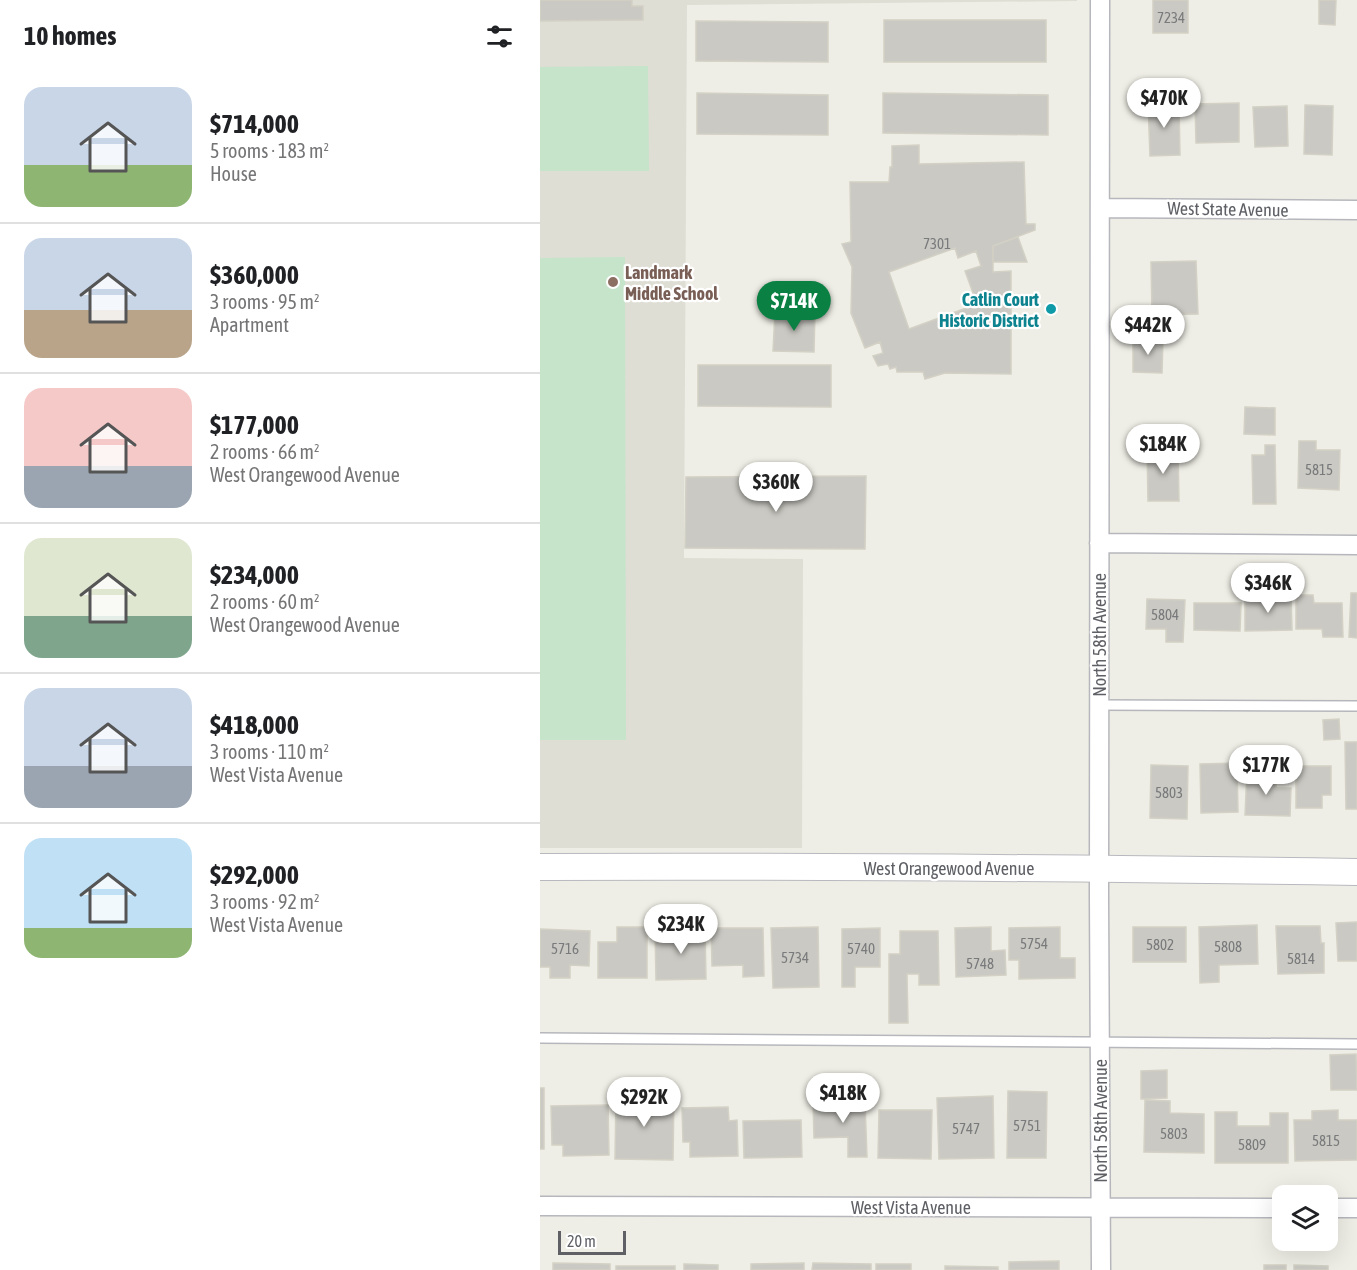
<!DOCTYPE html>
<html lang="en">
<head>
<meta charset="utf-8">
<style>
  :root { --surface:#fff; --page:#f6f6f6; --text:#202124; --muted:#757577; --line:#e0e0e0; --accent:#0b8043 }
  body { margin:0; font-family:"Asap Condensed",sans-serif; background:var(--page); color:var(--text); height:100vh; display:flex; flex-direction:column; font-size:22px; white-space:nowrap }
  * { box-sizing:border-box; margin:0 }
  p { font-size:20px; color:var(--muted) }
  .icon { flex:none; width:33px; height:33px; fill:none; stroke:currentColor; stroke-width:2; stroke-linecap:round; stroke-linejoin:round }
  .map { position:relative; flex:1; overflow:hidden }
  .details { display:flex; flex-direction:column; background:var(--surface); width:540px }
  .details>* { flex:none }
  .buttons { position:absolute; left:732px; top:1185px; display:grid; gap:12px }
  .buttons a { display:grid; place-items:center; width:66px; height:66px; border-radius:12px; background:var(--surface); box-shadow:0 6px 24px #0002; font-size:30px }
  .scale { position:absolute; left:18px; bottom:15px; width:68px; box-sizing:border-box; padding-left:6px; border:3px solid #5e6065; border-top:0; font-size:16px; line-height:21px; white-space:nowrap; color:#5e6065; -webkit-text-stroke:4px #fff; paint-order:stroke }
  .price { position:absolute; translate:-50% -51px; padding:0 14px; border-radius:21px; background:#fff; color:#222; font-size:20px; line-height:39px; filter:drop-shadow(0 2px 3px #0008) }
  .price::after { content:''; position:absolute; left:50%; top:36px; width:18px; height:14px; margin-left:-9px; background:inherit; clip-path:polygon(0 0,100% 0,50% 100%) }
  .price.current { background:var(--accent); color:#fff }
  ul { padding:0; list-style:none }
  li { display:flex; align-items:center; gap:18px; height:150px; padding:0 24px }
  li+li { border-top:2px solid var(--line) }
  li span { display:grid; place-items:center; flex:none; width:168px; height:120px; border-radius:18px; color:#555 }
  li>.icon { margin-inline-start:auto }
  span .icon { width:72px; height:72px; fill:#fffc; stroke-width:1 }
  li b { font-size:26px }
  h2 { display:flex; justify-content:space-between; align-items:center; height:72px; padding:0 24px; font-size:26px }
  main { display:flex; flex:1; min-height:0 }
  .map>svg:first-child { display:block }
  .education { fill:#deded5 }
  .green { fill:#c5e4ca }
  .building { fill:#cac9c3; stroke:#d3d1c5; stroke-width:1.5; fill-rule:evenodd }
  .lines { fill:none; stroke-linecap:round; stroke-linejoin:round }
  .lane-casing { stroke:#b6b7bc; stroke-width:12 }
  .street-casing { stroke:#b6b7bc; stroke-width:21 }
  .secondary-casing { stroke:#b8b9bf; stroke-width:28 }
  .lane { stroke:#fff; stroke-width:9 }
  .street { stroke:#fff; stroke-width:18 }
  .secondary { stroke:#fff; stroke-width:26 }
  .education-dot { fill:#8d6e63; stroke:#fff; stroke-width:2 }
  .culture-dot { fill:#0f9aa8; stroke:#fff; stroke-width:2 }
  .labels { text-anchor:middle; dominant-baseline:central; stroke-width:4.5; stroke-linejoin:round; paint-order:stroke }
  .number-label { font-size:15px; fill:#797a7c }
  .street-label { font-size:18px; fill:#5e6065; stroke:#fff }
  .education-label { font-size:18px; font-weight:bold; fill:#785e54; stroke:#fff; text-anchor:start }
  .culture-label { font-size:18px; font-weight:bold; fill:#0d838f; stroke:#fff; text-anchor:end }
</style>
</head>
<body>
<main>
<section class="details">
<h2>10 homes<svg class="icon" aria-label="filters" viewBox="0 0 24 24"><path d="M4 7h16M4 17h16"/><circle cx="9" cy="7" r="2"/><circle cx="15" cy="17" r="2"/></svg></h2>
<ul>
<li><span style="background:linear-gradient(#c9d6e8 65%,#8fb573 0)"><svg class="icon" aria-label="home" viewBox="0 0 24 24"><path d="M3 11l9-7 9 7M6 9v11h12V9"/></svg></span><div><b>$714,000</b><p>5 rooms · 183 m²</p><p>House</p></div></li>
<li><span style="background:linear-gradient(#c9d6e8 60%,#b9a48a 0)"><svg class="icon" aria-label="home" viewBox="0 0 24 24"><path d="M3 11l9-7 9 7M6 9v11h12V9"/></svg></span><div><b>$360,000</b><p>3 rooms · 95 m²</p><p>Apartment</p></div></li>
<li><span style="background:linear-gradient(#f6c9c9 65%,#9aa5b1 0)"><svg class="icon" aria-label="home" viewBox="0 0 24 24"><path d="M3 11l9-7 9 7M6 9v11h12V9"/></svg></span><div><b>$177,000</b><p>2 rooms · 66 m²</p><p>West Orangewood Avenue</p></div></li>
<li><span style="background:linear-gradient(#dfe7d0 65%,#7fa58c 0)"><svg class="icon" aria-label="home" viewBox="0 0 24 24"><path d="M3 11l9-7 9 7M6 9v11h12V9"/></svg></span><div><b>$234,000</b><p>2 rooms · 60 m²</p><p>West Orangewood Avenue</p></div></li>
<li><span style="background:linear-gradient(#c9d6e8 65%,#9aa5b1 0)"><svg class="icon" aria-label="home" viewBox="0 0 24 24"><path d="M3 11l9-7 9 7M6 9v11h12V9"/></svg></span><div><b>$418,000</b><p>3 rooms · 110 m²</p><p>West Vista Avenue</p></div></li>
<li><span style="background:linear-gradient(#bfe0f5 75%,#8fb573 0)"><svg class="icon" aria-label="home" viewBox="0 0 24 24"><path d="M3 11l9-7 9 7M6 9v11h12V9"/></svg></span><div><b>$292,000</b><p>3 rooms · 92 m²</p><p>West Vista Avenue</p></div></li>
</ul>
</section>
<div class="map">
<svg width="817" height="1270" viewBox="0 0 817 1270">
  <rect width="100%" height="100%" fill="#efeee6"/>
  <path class="education" d="M0 0H537V1L147 5 144 558 263 559 262 848H0Z"/>
  <path class="green" d="M108 66 109 171H0V67Z
    M85 257 86 740H0V258Z"/>
  <path class="building" d="M0 0H92V6H103V20L0 21Z
    M613 0H648V33H613Z
    M779 0H796L795 25 779 24Z
    M344 20H506V62H344Z
    M156 21 288 22V62L156 61Z
    M157 93 288 95V135L157 134Z
    M343 93 508 95V135L343 133Z
    M639 102 640 155 610 156 608 103Z
    M699 103V142L656 143 655 104Z
    M765 105 793 106 792 155 764 154Z
    M747 106 748 146 715 147 713 107Z
    M379 145V164L484 162 486 224H495V230L453 246V272L471 271V374L405 373 385 379 383 372H357L356 367 350 369 348 364 338 366 333 356 343 353 340 342 325 348 311 313 312 267 302 244 311 242 310 182H349L350 167H352V146ZM415 248 418 258 436 251 441 266 425 271 437 304 369 329 349 272Z
    M478 237 487 262H453V246Z
    M656 261 658 314 612 315 611 262Z
    M235 311 275 312 274 352 233 351Z
    M593 339 623 340 622 373 593 372Z
    M158 365H291V407L158 406Z
    M705 407 735 408V435L704 434Z
    M759 441H776V450H800L799 490 758 488Z
    M725 445H735L736 504H713L712 455H725Z
    M607 448H638L639 501H608Z
    M326 476 325 549 145 548 146 477Z
    M811 593H817V638L809 637Z
    M756 595H773L774 603H802L803 637H783L782 629H756Z
    M751 596 752 630 705 631V597Z
    M607 599 645 600 643 642H626V629H606Z
    M654 603H701L700 631 654 630Z
    M799 719 800 739 784 740 783 720Z
    M805 742H817V809H806Z
    M697 763 698 812 661 813 660 764Z
    M611 765 648 766 647 819 610 818Z
    M756 766H791V795H782V808H756Z
    M707 772H736V788H751L750 816 705 815Z
    M817 922V961H798L796 923Z
    M717 925 718 964 679 965V982L660 983 659 927Z
    M736 926H780L781 943H784V973L738 974Z
    M77 927H107V978H58V942H77Z
    M278 927 279 987 233 988 231 928Z
    M451 927V951L465 950 466 975 416 977 415 928Z
    M520 927V958H535V978L479 979V960H469V928Z
    M593 927H646V962H593Z
    M171 928H223L224 976 203 977V965L172 966Z
    M340 928V967H315V987H302V929Z
    M0 929 50 931 49 966 30 965V978H10V967H0Z
    M165 929 166 979 116 980 115 931Z
    M360 931H398L399 985H379V974H367L368 1023H349V954H360Z
    M816 1054 817 1090H791L790 1055Z
    M627 1070V1098L601 1099V1071Z
    M0 1088H4V1149H0Z
    M468 1091 507 1092 506 1158H467Z
    M76 1096 134 1097 133 1160 75 1159Z
    M453 1096 454 1158 399 1159 397 1098Z
    M605 1100 630 1101V1113L664 1114V1153L604 1152Z
    M325 1101 327 1157H308V1137L274 1138 273 1102Z
    M68 1105 69 1155 23 1156V1145H12L11 1106Z
    M188 1107 189 1121 197 1120 198 1156 150 1157V1142H143L142 1108Z
    M339 1110H392L391 1159 338 1158Z
    M798 1110V1120H817V1160L755 1161 754 1120H772V1111Z
    M675 1112H697V1126H730V1113H748V1163H675Z
    M261 1120 262 1157 204 1158 203 1121Z
    M519 1261V1270H469V1262Z
    M13 1263 70 1264V1270H13Z
    M264 1263V1270H211V1264Z
    M273 1263 331 1264V1270H272Z
    M144 1264 178 1265V1270H144Z
    M336 1264H371V1270H336Z
    M724 1265H746V1270H724Z
    M754 1265 788 1266V1270H754Z
    M76 1266H135V1270H76Z
    M405 1266 458 1267V1270H405Z"/>
  <g class="lines">
    <g class="lane-casing">
      <path id="lane" d="M559 705 817 706
        M0 1038 817 1044"/>
    </g>
    <g class="street-casing">
      <path id="street" d="M560 0 559 898 561 1270
        M560 208 817 210
        M559 543 817 545
        M0 1206 742 1208
        M788 1208H817"/>
    </g>
    <g class="secondary-casing">
      <path id="secondary" d="M0 867C272 866 545 868 817 872"/>
    </g>
    <use href="#lane" class="lane"/>
    <use href="#street" class="street"/>
    <use href="#secondary" class="secondary"/>
  </g>
  <circle class="education-dot" cx="73" cy="282" r="6"/>
  <circle class="culture-dot" cx="511" cy="309" r="6"/>
  <g class="labels">
    <g class="number-label">
      <text x="631" y="17">7234</text>
      <text x="397" y="243">7301</text>
      <text x="779" y="469">5815</text>
      <text x="625" y="614">5804</text>
      <text x="629" y="792">5803</text>
      <text x="494" y="943">5754</text>
      <text x="620" y="944">5802</text>
      <text x="688" y="946">5808</text>
      <text x="25" y="948">5716</text>
      <text x="321" y="948">5740</text>
      <text x="255" y="957">5734</text>
      <text x="761" y="958">5814</text>
      <text x="440" y="963">5748</text>
      <text x="487" y="1125">5751</text>
      <text x="426" y="1128">5747</text>
      <text x="634" y="1133">5803</text>
      <text x="786" y="1140">5815</text>
      <text x="712" y="1144">5809</text>
    </g>
    <g class="street-label">
      <text transform="translate(688 209) rotate(1)">West State Avenue</text>
      <text transform="translate(559 635) rotate(-90)">North 58th Avenue</text>
      <text x="409" y="868">West Orangewood Avenue</text>
      <text transform="translate(560 1121) rotate(-90)">North 58th Avenue</text>
      <text x="371" y="1207">West Vista Avenue</text>
    </g>
    <g class="education-label">
      <text x="85" y="272">Landmark<tspan x="85" dy="21">Middle School</tspan></text>
    </g>
    <g class="culture-label">
      <text x="499" y="299">Catlin Court<tspan x="499" dy="21">Historic District</tspan></text>
    </g>
  </g>
</svg>
<div class="buttons">
<a><svg class="icon" aria-label="layers" viewBox="0 0 24 24"><path d="M12 4l9 5-9 5-9-5zM3 14l9 5 9-5"/></svg></a>
</div>
<div class="scale">20 m</div>
<b class="price" style="left:624px;top:129px">$470K</b>
<b class="price current" style="left:254px;top:332px">$714K</b>
<b class="price" style="left:608px;top:356px">$442K</b>
<b class="price" style="left:623px;top:475px">$184K</b>
<b class="price" style="left:236px;top:513px">$360K</b>
<b class="price" style="left:728px;top:614px">$346K</b>
<b class="price" style="left:726px;top:796px">$177K</b>
<b class="price" style="left:141px;top:955px">$234K</b>
<b class="price" style="left:303px;top:1124px">$418K</b>
<b class="price" style="left:104px;top:1128px">$292K</b>
</div>
</main>
</body>
</html>
